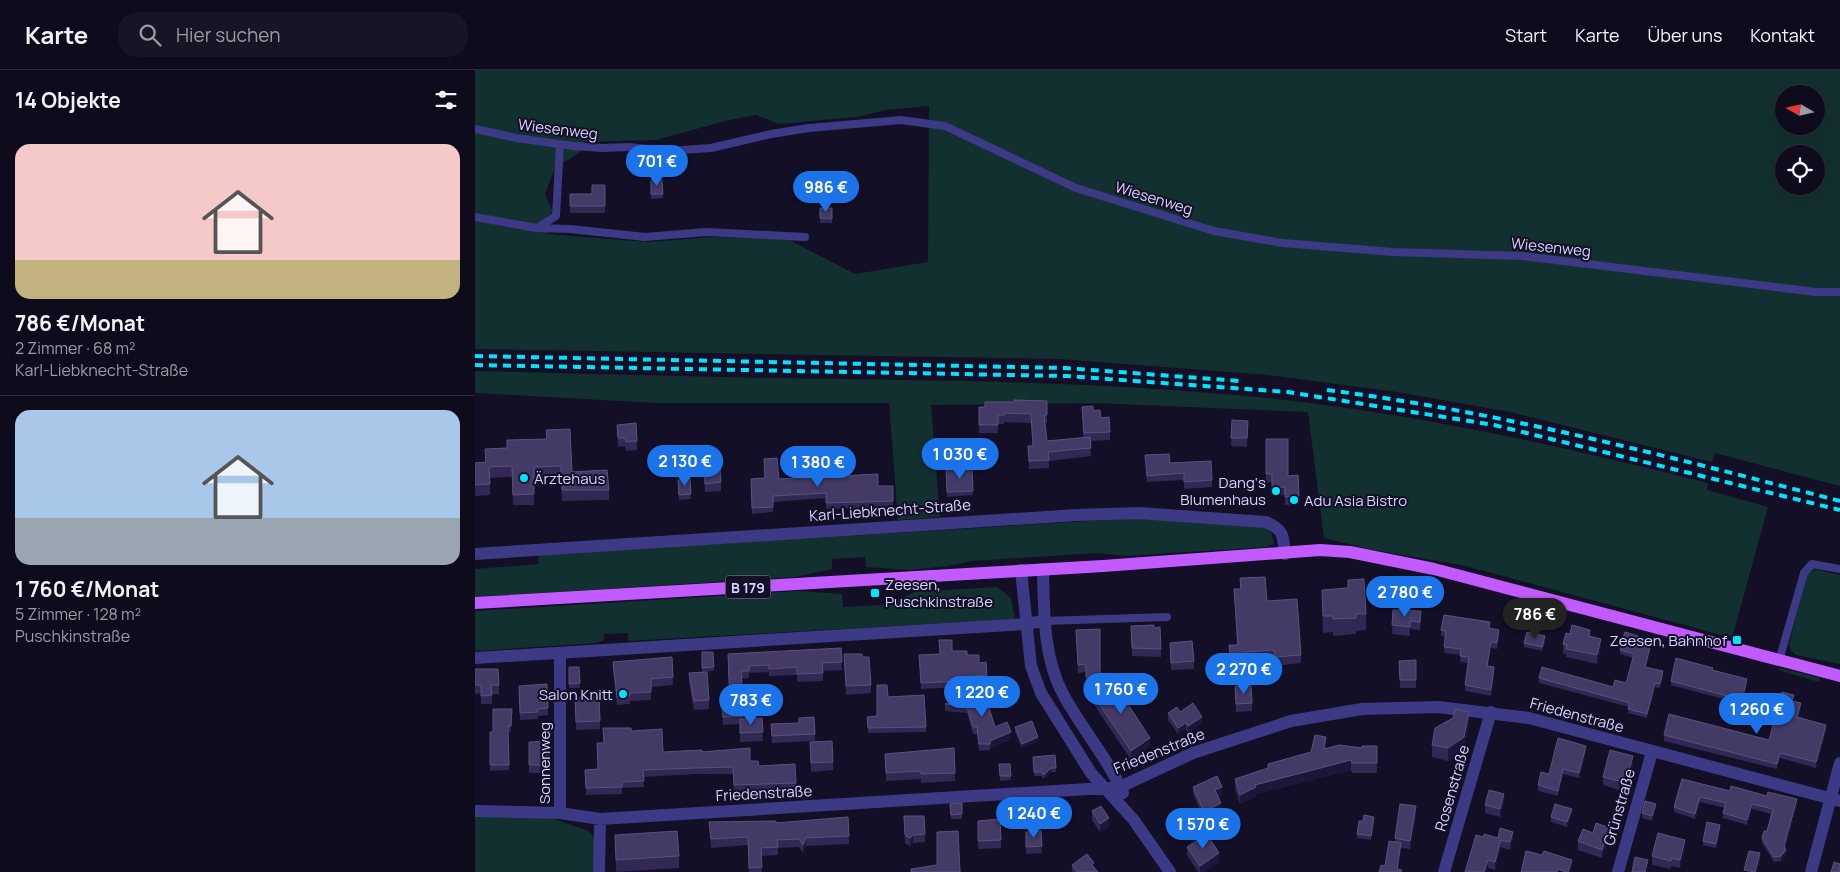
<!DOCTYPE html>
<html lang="de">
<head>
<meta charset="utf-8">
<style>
  :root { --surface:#0e0b1c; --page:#171425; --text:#f1f3f6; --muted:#9b9ba3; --line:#2e2b3b; --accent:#1a73e8 }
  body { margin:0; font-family:Manrope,sans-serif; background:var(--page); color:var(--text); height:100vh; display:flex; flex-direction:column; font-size:19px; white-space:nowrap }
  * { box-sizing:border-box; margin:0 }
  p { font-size:16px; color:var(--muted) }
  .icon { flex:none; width:28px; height:28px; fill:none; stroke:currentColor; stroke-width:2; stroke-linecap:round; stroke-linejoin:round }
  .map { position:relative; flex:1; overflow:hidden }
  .panel { display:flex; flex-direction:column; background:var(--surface); width:475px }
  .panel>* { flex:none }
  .needle { width:32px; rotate:279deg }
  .tools { position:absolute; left:1300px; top:15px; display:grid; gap:10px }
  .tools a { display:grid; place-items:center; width:50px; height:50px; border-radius:50%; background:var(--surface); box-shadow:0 5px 20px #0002,0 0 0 1px var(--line); font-size:25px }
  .price { position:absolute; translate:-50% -42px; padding:0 11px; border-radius:18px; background:var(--accent); color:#fff; font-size:16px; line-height:32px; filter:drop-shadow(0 1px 2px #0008) }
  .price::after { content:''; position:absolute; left:50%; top:30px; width:15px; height:11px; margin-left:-8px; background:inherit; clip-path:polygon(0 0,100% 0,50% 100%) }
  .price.on { background:#222; color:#fff }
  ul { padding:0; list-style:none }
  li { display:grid; align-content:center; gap:10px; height:265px; padding:0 15px }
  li+li { border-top:1px solid var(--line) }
  li span { display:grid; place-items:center; height:155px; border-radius:15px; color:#555 }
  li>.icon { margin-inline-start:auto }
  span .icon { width:90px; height:90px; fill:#fffc; stroke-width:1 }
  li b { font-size:21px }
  h2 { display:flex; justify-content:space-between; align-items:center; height:60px; padding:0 15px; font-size:21px }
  header { display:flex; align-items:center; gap:30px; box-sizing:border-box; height:70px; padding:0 25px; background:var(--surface); border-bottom:1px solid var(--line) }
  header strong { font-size:24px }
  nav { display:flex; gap:28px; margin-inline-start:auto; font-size:18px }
  .search { width:350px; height:45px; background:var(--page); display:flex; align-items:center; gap:12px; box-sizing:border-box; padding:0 18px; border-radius:20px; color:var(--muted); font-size:19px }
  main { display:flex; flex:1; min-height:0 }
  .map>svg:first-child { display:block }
  .green { fill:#12302f; fill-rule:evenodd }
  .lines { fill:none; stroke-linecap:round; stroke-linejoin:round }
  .lane { stroke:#3d3a85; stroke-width:8 }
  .street { stroke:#3d3a85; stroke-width:12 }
  .primary { stroke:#c25bff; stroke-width:12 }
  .rail { stroke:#00e5ff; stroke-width:4; stroke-dasharray:8 6; stroke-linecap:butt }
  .wall { fill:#312854 }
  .shaded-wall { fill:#1d163a }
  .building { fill:#433a66; stroke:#5a527e }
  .poi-dot { fill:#00e5ff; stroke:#130f26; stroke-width:2 }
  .labels { text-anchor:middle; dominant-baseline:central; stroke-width:4; stroke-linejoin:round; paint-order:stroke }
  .shield { fill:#130f26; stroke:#9e99be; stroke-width:1 }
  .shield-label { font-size:14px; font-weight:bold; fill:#d9d4ff }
  .street-label { font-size:15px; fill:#d9d4ff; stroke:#130f26 }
  .poi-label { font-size:15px; fill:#d9d4ff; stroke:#130f26; text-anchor:start }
</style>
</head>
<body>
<header>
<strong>Karte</strong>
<div class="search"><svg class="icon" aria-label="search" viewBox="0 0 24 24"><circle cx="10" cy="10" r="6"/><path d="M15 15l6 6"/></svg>Hier suchen</div>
<nav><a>Start</a><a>Karte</a><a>Über uns</a><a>Kontakt</a></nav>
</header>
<main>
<section class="panel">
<h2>14 Objekte<svg class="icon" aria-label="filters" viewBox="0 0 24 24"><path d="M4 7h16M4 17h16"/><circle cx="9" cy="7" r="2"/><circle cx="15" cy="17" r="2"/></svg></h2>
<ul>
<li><span style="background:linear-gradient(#f6c9c9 75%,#c2b280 0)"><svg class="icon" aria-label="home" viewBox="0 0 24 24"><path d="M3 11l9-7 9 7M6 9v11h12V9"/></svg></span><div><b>786 €/Monat</b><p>2 Zimmer · 68 m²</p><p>Karl-Liebknecht-Straße</p></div></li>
<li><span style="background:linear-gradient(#a9c7e8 70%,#9aa5b1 0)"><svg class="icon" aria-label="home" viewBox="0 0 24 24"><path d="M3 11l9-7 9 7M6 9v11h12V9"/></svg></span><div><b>1 760 €/Monat</b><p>5 Zimmer · 128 m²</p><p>Puschkinstraße</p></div></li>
</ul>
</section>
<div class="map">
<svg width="1365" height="802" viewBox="0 0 1365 802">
  <rect width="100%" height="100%" fill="#130f26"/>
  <path class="green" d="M0 0H1365V416L1240 383 1237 392 1035 342 922 322 794 305 584 289 0 279ZM1309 24H1341V56H1309ZM454 36 453 192 380 204 312 169 237 167 173 172 73 164 77 140 70 124 80 98 104 83 109 72 181 70 254 50 281 45 304 54 381 47 411 40ZM1309 84H1341V116H1309Z
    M0 301C125 304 250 308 374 309 513 311 654 314 792 328 942 344 1087 376 1233 413L1232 420 1293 437 1257 568 991 496 894 479 849 468 833 342 620 333 456 335 465 447 423 450 414 333H182L0 323Z
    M664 448 789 457 796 462 799 474 791 477 651 486 621 483 497 491 473 496 436 500 391 497 390 487 357 489V499L320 507 0 527V499L64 494 63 485Z
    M1339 499 1365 505V594L1321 585 1316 581 1314 575 1332 504Z
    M522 517 536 528 540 549 153 571V563L129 564V570L121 573 0 581V541L324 521 367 524 368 537 405 535 420 532 439 522Z
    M1305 598 1345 608 1344 612 1303 600Z
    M0 743 79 749 114 761 119 768V802H0Z"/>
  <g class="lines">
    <path class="lane" d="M0 59 41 68 99 76 127 78 154 77 194 81 236 78 296 64 334 58 426 50 470 56 601 118 739 161 808 173 918 182 1047 186 1341 222H1365
      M0 147 62 158 95 159 170 167 231 162 330 167
      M64 157 81 146 85 74
      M569 551 692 547
      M1304 591 1329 503 1337 494 1365 499"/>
    <path class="street" d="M0 484 602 445 664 443 791 452C809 460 808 465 810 484
      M568 499C569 541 568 587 588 624 606 658 633 688 648 723
      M546 500 556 596 566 623 616 703 658 749 695 802
      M0 588 550 554 569 551
      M0 741 85 743 125 749 645 717 718 683 816 651 887 639 963 637 1054 648 1365 731
      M85 743V583
      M124 802 125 749
      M969 802 1016 642
      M1143 802 1177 682
      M1336 802 1365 693"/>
    <path class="primary" d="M0 533 628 496 845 480 875 482 959 499 1365 606"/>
    <path class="rail" d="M0 286 590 298 765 311
      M0 295 591 306 813 322 1019 355 1365 440
      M852 320C1027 342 1195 387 1365 431"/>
  </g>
  <path class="wall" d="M176 110H187L188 128 176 129Z
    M130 115V143H95V124H117Z
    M345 138H357V153H345Z
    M572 331V353H570L572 371 608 367 607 337 618 341 626 348 635 362V370L615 371 616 386 574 391V398L554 399 553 376H558L556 353 529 352V354H523V363H504V337H510L539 332Z
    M757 350 773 351 772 377 756 376Z
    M142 355 162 371V380L151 381 150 376 143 377Z
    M71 360 97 402 134 420V430L87 431 86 406 59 408V435H38L37 407 15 408V425L0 426V393L10 392V379L32 378 71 369Z
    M791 369 824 426V434L810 435V425L797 426V412L791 413Z
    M670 385 695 393 737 410V417L709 419V410L672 412Z
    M289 389 304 409 403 416H418V437L351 439V428L298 432V442L277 444 276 409 290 408Z
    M497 398 498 425 472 427 471 400Z
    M229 399 246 412V421L230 422Z
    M215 409 216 429 204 430 203 410Z
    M765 508 792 531 826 585V593L800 596 799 588 771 590V595H755L754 575H762L759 519H766Z
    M873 510 891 544V560L881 561V564L858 566V562L848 563 847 520 873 518Z
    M918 540 946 549 945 560 935 559V566L917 564Z
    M656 556 679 558 686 579V587L657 586Z
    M1015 558 1024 566 1022 579 1016 578 1013 596 1019 603 1016 626 990 621 993 593 985 592 986 585 969 583 970 567 966 566V560Z
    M625 559V614L611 615V602L603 603 601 560Z
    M1095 564 1115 566 1126 577 1122 594 1091 587V584L1088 583V574Z
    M1163 570 1162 574 1175 582 1171 597 1188 605 1185 618 1180 617 1172 648 1153 643 1154 637 1064 613V608L1138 617 1151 613 1158 588 1145 584V580Z
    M1070 571 1067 581 1049 577V573Z
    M695 573 719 591V599L696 600Z
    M366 578 367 600 348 601V611L322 612V605L294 606V602L274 603V608L267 609 268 628 273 629 274 649 287 648 288 671 265 672V654L248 655 247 635 255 634 253 592Z
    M477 581 492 585 504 593 512 605V610L488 612V617L446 619 444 585 465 584Z
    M227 582H238L239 601 227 602Z
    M369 584 387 587 396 615V623L371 625Z
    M197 587 198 615 176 617V630L155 631V634L142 635 138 600V592Z
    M941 590V618H925L924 591Z
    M94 597H104L105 618H94Z
    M0 599 24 615V624H17V634H6V623L0 624Z
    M1238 600 1272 613 1267 634 1196 615V611Z
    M214 603 234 630V639L219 640 214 612Z
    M637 614 675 676 656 690 616 630V622Z
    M44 616 73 638V645L63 646V649L45 650Z
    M760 616 777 633V641L761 642Z
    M509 622 520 657 536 669 515 678V680L504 681 502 664H498L492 643 470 641V634Z
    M413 627 451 657V662L393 663 392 647 402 646Z
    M100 628 125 651V659L101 660Z
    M1318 631 1326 638 1323 647 1351 660 1341 698 1305 688 1302 699 1189 671V665L1294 670Z
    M37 639 36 662 33 661 34 700 15 701V662H18Z
    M705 642 727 653 713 663 711 659 703 664 693 650V643Z
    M296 654 340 664V671L297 673Z
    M994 654 989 680 973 691 957 687V675Z
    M540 657 563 671 547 678 540 662Z
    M128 658 156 661 188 682H227L275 691 321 713V720L259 721 258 704H221L168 707 169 717 147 718V724L111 725 110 700 122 699 129 673Z
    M73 671 74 699H69L65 703H54V672Z
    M335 672 358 692V700L336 702Z
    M902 676V703H877L876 700 781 724V727L765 734 760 719V709L793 698V694L851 678H887Z
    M1111 681 1104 708 1088 704 1083 726 1063 721V715L1074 704Z
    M410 684 480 703V711L446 713V709L411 711Z
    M580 685 581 702H576L569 709 566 706H559L558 687Z
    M524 694H535L536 710 525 711Z
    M1158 694 1152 717 1145 715 1144 720 1128 715V707Z
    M1207 709 1255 721 1322 734 1310 778 1311 785 1306 791 1299 792 1287 773V768L1292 761 1296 744 1277 739 1272 755 1248 748V743L1250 738 1225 732 1220 749 1199 742V737Z
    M718 717 747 724 743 726 746 741 729 749 718 724Z
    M487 733V749H476L475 734Z
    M1029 733 1025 747 1010 743V735Z
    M1181 738 1177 751 1167 748V743Z
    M617 741 634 757 625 762 617 750Z
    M1097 743 1092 757 1076 752V747Z
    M941 745 935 779 926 778V780L910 796 920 772V768Z
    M429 746 450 764V772L438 773 435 776 430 773Z
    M888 751H899L896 770 882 768V764Z
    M234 752 301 753 374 766V774L331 776 328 783 324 777 303 778V785L286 786 287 802H274L273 775 236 778Z
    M503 759 526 770V778L503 779Z
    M1245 759 1241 778 1228 775V771Z
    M566 761 567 783 551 784V762Z
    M1118 763 1135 767 1127 788 1103 780V771Z
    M140 765 204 786V798L141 802Z
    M1009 767 1038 769 1035 780 1026 777 1020 800 1013 798Z
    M712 777 744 792 729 802H723L712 785Z
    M1210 779 1205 798 1196 796V799L1177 795V786Z
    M597 795 619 797 623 802H597Z"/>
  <path class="shaded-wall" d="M1024 560V566L1022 579V573Z
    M1126 569V577L1122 594V585Z
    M1016 572V578L1012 602V596Z
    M1175 577V582L1170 601V597Z
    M1019 597V603L1016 626V620Z
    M1188 601V605L1185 618V614Z
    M1272 609V613L1267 634V630Z
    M1180 613V617L1172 648V644Z
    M1326 633V638L1322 652V647Z
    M994 642V654L989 680 973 691V678Z
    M727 647V653L713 663V656Z
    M711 653V659L703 664V658Z
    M1351 655V660L1341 698V692Z
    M536 662V669L515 678V671Z
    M563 667V671L547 678V674Z
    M675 668V676L656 690V681Z
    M1111 676V681L1104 708V703Z
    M1305 683V688L1302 699V694Z
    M1158 686V694L1152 717V708Z
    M876 690V700L781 724V727L765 734V725L780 715Z
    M69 691V699L65 703V695Z
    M576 698V702L569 709V705Z
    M1088 699V704L1083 726V721Z
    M1145 706V715L1144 720V711Z
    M747 717V724L740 727V720Z
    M1029 724V733L1025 747V739Z
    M1225 727V732L1220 749V744Z
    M1322 729V734L1309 781V776Z
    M746 733V741L729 749V742Z
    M1181 734V738L1177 751V746Z
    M1277 734V739L1272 755V750Z
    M941 736V745L935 779V771Z
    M1097 739V743L1092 757V752Z
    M634 748V757L625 762V754Z
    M1245 755V759L1241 778V774Z
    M1135 758V767L1127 788V780Z
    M1038 762V769L1035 780V772Z
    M438 765V773L435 776V768Z
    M331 768V776L328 783V775Z
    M1026 770V777L1020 800V792Z
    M1210 770V779L1205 798V790Z
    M926 773V780L923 802 922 799Z
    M1311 780V785L1306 791V786Z
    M744 783V792L729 802H725V796Z
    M1285 783V792L1282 802H1280Z
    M1013 790V798L1012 802H1009Z
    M1097 790V797L1095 802H1093Z"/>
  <path class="building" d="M176 110H187L188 124H176Z
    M117 115H130V136H95V124H117Z
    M345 138H357V149L345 148Z
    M539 330 572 331V345H569L572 371 615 367 616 378 573 382 574 390 554 391 553 376H558L556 344 529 343V345H523V355H504V337H510V332H539Z
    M618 336V341L625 340 626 348 634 347 635 362 609 363 607 337Z
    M757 350 773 351 772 368H756Z
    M161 353 162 371 151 372 150 368H143L142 355Z
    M95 359 97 402 132 400 134 420H87L86 396 59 397V424L38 425 37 396 14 397 15 414 0 415V393L11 392 10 379 32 378V370L72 369 71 360Z
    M791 369H813V406L823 405 824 426 810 427V417L797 418V404H791Z
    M694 384 695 393 736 391 737 410 709 412V403L672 406 670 385Z
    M302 388 304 409 403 404V416H418V431L351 433V423L298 426V437L277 438 276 409 290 408 289 389Z
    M245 398 246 412 230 414 229 399Z
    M497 398 498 421 472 422 471 400Z
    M215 409 216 424 204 425 203 410Z
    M790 507 792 531 822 529 826 585 800 587 799 580 770 582 771 587H755L754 575H763L759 519H766L765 508Z
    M889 509 891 544H881V548L858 549V546H848L847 520 873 518V510Z
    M918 540 946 541 945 552 935 551V557L917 555Z
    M969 545 1015 552 1014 558 1024 560 1022 573 1016 572 1012 596 1019 597 1016 620 990 615 994 587 985 586 986 579 969 577 971 561 966 560Z
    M679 555V558L685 557 686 579 657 578 656 556Z
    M1097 555 1115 560 1114 566 1126 569 1122 585 1091 579 1092 575 1088 574 1091 563 1095 564Z
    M625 559V606L611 607V594L603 595 601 560Z
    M1052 562 1070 566 1067 577 1049 573Z
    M1150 562 1163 566 1161 573 1175 577 1170 597 1188 601 1185 614 1180 613 1172 644 1153 639 1155 633 1064 608 1067 597 1138 617 1140 610 1151 613 1159 584 1145 580Z
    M464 570H477V581H492V585H504V593L511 592 512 605 487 607 488 611 446 613 444 585 465 584Z
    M717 571 719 591 696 593 695 573Z
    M366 578 367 592 347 593 348 603 322 604V597L294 599V595L274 596V601H266L268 628 273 629 274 646 248 647 247 635 255 634 253 584Z
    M227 582H238L239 597 227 598Z
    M369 584H387V587H394L396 615 371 616Z
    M197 587 198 607 176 609V622L155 623V626L142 627 138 592Z
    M1201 588 1238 598 1237 600 1272 609 1267 630 1196 611Z
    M941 590V610H925L924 591Z
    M94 597H104L105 613 94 614Z
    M0 599H23L24 615H16L17 625 6 626V615H0Z
    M232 602 234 630 219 631 214 603Z
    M634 610 637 614 639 613 675 668 656 681 616 622Z
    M72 614 73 638 63 639V642L45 643 44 616Z
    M402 615H412L413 627 449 625 451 657 393 658 392 647 402 646Z
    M776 615 777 633 761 634 760 616Z
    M509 622 520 657 532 652 536 662 515 671V674H504L502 657H498L492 637 470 634Z
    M1307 622 1319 625 1317 631 1326 633 1322 647 1351 655 1341 692 1305 683 1302 694 1189 665 1194 644 1294 670Z
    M124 627 125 651 101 652 100 628Z
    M718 633 727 647 713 656 711 653 703 658 693 643 702 637 705 642Z
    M18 639H37L36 656H33L34 695H15V662H18Z
    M980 639 994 642 989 667 973 678 957 675 960 658 978 648Z
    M339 647 340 664 297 666 296 654 324 653V648Z
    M287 648 288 662 265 663V649Z
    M557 651 563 667 547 674 540 657Z
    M128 658H156V661L187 659 188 682 227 680V682L275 678V691H283L284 696 320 694 321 713 259 715 258 697 221 698 168 700 169 711 147 712V717L111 718 110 700 123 699 122 673H129Z
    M840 665 851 667 849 679 864 675 887 678V676H902V693H877L876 690 780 715 781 717 765 725 760 709 793 698V694L836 682Z
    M1083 668 1111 676 1104 703 1088 699 1083 721 1063 715 1066 702 1074 704Z
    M73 671 74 691H69L65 695H54V672Z
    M357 671 358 692 336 693 335 672Z
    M479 678 480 703 446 704V701L411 703 410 684Z
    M1135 680 1158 686 1152 708 1145 706 1144 711 1128 707Z
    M580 685 581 698H576L569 705 566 702H559L558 687Z
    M524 694H535L536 706H525Z
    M742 706 747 717 740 720 746 733 729 742 718 717Z
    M1207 709 1255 721 1256 716 1292 726 1293 722 1322 729 1309 776 1311 780 1306 786 1299 787 1287 768 1289 761H1292L1298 739 1277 734 1272 750 1248 743 1251 733 1225 727 1220 744 1199 737Z
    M1014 720 1029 724 1025 739 1010 735Z
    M1170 731 1181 734 1177 746 1167 743Z
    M487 733V744L476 745 475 734Z
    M925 734 941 736 935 771 920 768Z
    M1080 734 1097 739 1092 752 1076 747Z
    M626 736 634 748 625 754 617 741Z
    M889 745 899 747 896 766 882 764 884 751H888Z
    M429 746H449L450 764 438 765 435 768 430 765Z
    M373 747 374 766 331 768 328 775 324 769 302 770 303 777 286 778 287 797 274 798 273 767 236 769 234 752 301 751V753Z
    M525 749 526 770 503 771V751Z
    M1232 752 1245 755 1241 774 1228 771Z
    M1121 753 1135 758 1127 780 1103 771 1108 759 1118 763Z
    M1025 758 1038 762 1035 772 1026 770 1020 792 1013 790 1009 802H990L1001 765 1009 767V764L1023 768Z
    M202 761 204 786 141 790 140 765Z
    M483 761 485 802H436V799L462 795V762Z
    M566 761 567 776 551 777V762Z
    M1183 763 1210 770 1205 790 1196 788V791L1177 786Z
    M732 764 744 783 725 796 712 777Z
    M914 771 926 773 922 799 927 800 926 802H904L906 795 910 796Z
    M1051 781 1067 785 1069 781 1097 790 1093 802H1090L1083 799 1082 802H1046Z
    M1274 781 1285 783 1280 802 1269 800Z
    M612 784 619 793 617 795 623 802H602L597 795Z
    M1160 787 1173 790 1170 802H1157Z
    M1359 792 1365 794V802H1356Z"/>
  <g class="poi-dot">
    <circle cx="49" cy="408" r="5"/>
    <circle cx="801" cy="421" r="5"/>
    <circle cx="819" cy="430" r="5"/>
    <rect x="395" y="518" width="10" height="10" rx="2.5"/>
    <rect x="1257" y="565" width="10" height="10" rx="2.5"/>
    <circle cx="148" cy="624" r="5"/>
  </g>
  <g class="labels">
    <rect class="shield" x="250.5" y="505.5" width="45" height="23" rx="4"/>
    <g class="shield-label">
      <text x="273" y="517">B 179</text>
    </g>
    <g class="street-label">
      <text transform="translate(83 59) rotate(7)">Wiesenweg</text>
      <text transform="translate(679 128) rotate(17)">Wiesenweg</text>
      <text transform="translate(1076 177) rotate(6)">Wiesenweg</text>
      <text transform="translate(415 440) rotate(-4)">Karl-Liebknecht-Straße</text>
      <text transform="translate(1102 645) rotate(15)">Friedenstraße</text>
      <text transform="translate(684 681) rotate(-22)">Friedenstraße</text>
      <text transform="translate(69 693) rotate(-90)">Sonnenweg</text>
      <text transform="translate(977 718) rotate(-74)">Rosenstraße</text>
      <text transform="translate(289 723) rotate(-3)">Friedenstraße</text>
      <text transform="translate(1144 737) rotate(-74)">Grünstraße</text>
    </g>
    <g class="poi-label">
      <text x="59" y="408">Ärztehaus</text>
      <text x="791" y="412" text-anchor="end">Dang‘s<tspan x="791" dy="17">Blumenhaus</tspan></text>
      <text x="829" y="430">Adu Asia Bistro</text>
      <text x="410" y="514">Zeesen,<tspan x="410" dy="17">Puschkinstraße</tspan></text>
      <text x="1252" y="570" text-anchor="end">Zeesen, Bahnhof</text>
      <text x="138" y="624" text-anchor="end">Salon Knitt</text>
    </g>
  </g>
</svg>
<div class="tools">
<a><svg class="needle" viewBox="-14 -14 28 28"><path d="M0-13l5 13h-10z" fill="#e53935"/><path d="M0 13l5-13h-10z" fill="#9b9ba3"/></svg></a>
<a><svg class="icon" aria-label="locate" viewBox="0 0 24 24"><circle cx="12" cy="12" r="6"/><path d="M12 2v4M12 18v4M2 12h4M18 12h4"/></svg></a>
</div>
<b class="price" style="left:182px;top:117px">701 €</b>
<b class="price" style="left:351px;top:143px">986 €</b>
<b class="price" style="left:485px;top:410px">1 030 €</b>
<b class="price" style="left:210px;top:417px">2 130 €</b>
<b class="price" style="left:343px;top:418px">1 380 €</b>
<b class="price" style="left:930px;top:548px">2 780 €</b>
<b class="price on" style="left:1060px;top:570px">786 €</b>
<b class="price" style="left:769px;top:625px">2 270 €</b>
<b class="price" style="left:646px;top:645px">1 760 €</b>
<b class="price" style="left:507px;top:648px">1 220 €</b>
<b class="price" style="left:276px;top:656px">783 €</b>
<b class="price" style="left:1282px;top:665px">1 260 €</b>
<b class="price" style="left:559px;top:769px">1 240 €</b>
<b class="price" style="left:728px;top:780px">1 570 €</b>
</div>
</main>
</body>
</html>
